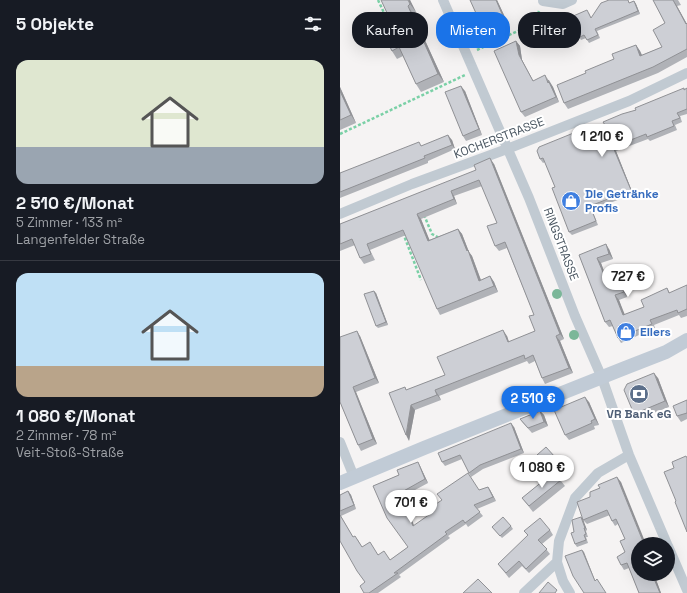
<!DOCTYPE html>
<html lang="de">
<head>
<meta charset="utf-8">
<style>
  :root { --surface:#171b24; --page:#20242c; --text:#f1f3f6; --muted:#9ea1a6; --line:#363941; --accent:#1a73e8 }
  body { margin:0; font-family:"Space Grotesk",sans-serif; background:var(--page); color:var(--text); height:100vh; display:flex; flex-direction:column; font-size:15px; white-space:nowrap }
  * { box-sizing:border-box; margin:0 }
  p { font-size:13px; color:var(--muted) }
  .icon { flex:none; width:22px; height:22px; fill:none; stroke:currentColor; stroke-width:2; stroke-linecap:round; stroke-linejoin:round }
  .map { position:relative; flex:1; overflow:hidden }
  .sheet { display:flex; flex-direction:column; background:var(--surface); width:340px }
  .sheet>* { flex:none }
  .hud { position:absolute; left:12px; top:12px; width:275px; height:36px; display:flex; gap:8px }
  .fabs { position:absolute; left:291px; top:537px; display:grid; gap:8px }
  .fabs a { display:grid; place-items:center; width:44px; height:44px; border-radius:50%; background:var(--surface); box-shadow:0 4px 16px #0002; font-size:20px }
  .price { position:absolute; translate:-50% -34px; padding:0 9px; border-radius:14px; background:#fff; color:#222; font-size:13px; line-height:26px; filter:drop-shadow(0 1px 2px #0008) }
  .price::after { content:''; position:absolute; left:50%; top:24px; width:12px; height:9px; margin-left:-6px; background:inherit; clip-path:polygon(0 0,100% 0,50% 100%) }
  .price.active { background:var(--accent); color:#fff }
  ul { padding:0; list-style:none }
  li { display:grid; align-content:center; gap:8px; height:212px; padding:0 16px }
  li+li { border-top:1px solid var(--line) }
  li span { display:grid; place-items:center; height:124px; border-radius:12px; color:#555 }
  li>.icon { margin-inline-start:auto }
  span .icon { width:72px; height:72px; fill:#fffc; stroke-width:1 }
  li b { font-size:17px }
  h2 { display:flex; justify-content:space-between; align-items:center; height:48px; padding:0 16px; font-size:17px }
  .tag { padding:0 14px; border-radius:16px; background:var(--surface); box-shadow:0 4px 16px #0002; font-size:14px; line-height:36px }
  .tag.active { background:var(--accent); color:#fff }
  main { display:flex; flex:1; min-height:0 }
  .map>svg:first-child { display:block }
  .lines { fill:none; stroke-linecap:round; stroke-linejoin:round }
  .path { stroke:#7ad0a6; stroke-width:2.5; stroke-dasharray:3 2; stroke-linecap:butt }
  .street { stroke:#c1cad2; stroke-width:10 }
  .secondary { stroke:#c1cbd6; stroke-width:14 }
  .tree { fill:#7bb799 }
  .wall { fill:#b0b2b7 }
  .shaded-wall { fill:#909195 }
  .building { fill:#cdcfd5; stroke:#909195 }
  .labels { text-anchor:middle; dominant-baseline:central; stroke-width:4; stroke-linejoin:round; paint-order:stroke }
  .street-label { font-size:12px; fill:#4a5661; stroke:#fff }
  .shop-label { font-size:12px; font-weight:bold; fill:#366cbe; stroke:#fff; text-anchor:start }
  .service-label { font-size:12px; font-weight:bold; fill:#4e5e75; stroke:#fff }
</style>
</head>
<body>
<main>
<section class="sheet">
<h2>5 Objekte<svg class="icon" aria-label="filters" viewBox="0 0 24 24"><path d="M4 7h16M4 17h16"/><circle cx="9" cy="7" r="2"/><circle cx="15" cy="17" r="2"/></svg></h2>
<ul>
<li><span style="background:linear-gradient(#dfe7d0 70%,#9aa5b1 0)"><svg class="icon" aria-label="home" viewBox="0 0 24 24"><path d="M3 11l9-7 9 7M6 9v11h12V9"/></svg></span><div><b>2 510 €/Monat</b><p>5 Zimmer · 133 m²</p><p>Langenfelder Straße</p></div></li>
<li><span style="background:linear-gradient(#bfe0f5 75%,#b9a48a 0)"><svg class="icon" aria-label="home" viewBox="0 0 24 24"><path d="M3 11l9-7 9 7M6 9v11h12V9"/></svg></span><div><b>1 080 €/Monat</b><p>2 Zimmer · 78 m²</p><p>Veit-Stoß-Straße</p></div></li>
</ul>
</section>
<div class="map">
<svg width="347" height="593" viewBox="0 0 347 593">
  <rect width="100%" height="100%" fill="#f5f3f3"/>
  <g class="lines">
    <path class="path" d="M38 0 45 15
      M137 50 195 23 199 11
      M0 134 125 75
      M84 215 92 234 99 238
      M63 233 81 280"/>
    <path class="street" d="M103 0 189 198 235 316 262 378 289 455 327 544
      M203 1 223 4 232 0
      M0 214 72 184 167 149 289 101 347 73
      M0 442 14 477
      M328 546 347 590
      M184 593 217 562
      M230 593 223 581 217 562 219 541 235 498 258 473 289 455"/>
    <path class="secondary" d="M0 483 84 448 285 368 326 352 347 340"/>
  </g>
  <g class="tree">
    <circle cx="217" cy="294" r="5"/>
    <circle cx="234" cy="335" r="5"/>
  </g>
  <path class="wall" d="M70 0 76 12 73 14 104 82 81 92 76 84 63 56 57 59 52 51 55 38V30Z
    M130 0H157L170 28 162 32 160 34 149 37 145 32Z
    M313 0H338L341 5 337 6 346 23H347V57L318 73 228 109 224 103 246 73 274 59 296 45 300 51 302 55 322 47 325 23Z
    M294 1 296 4 300 14 257 31 260 38 249 43 246 38 241 40 238 34 228 39 226 36 232 21 249 13 251 18Z
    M176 41 180 46 182 60 193 81 209 80 213 87 219 102 185 117 181 112Z
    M0 87 16 123 0 130Z
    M347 88V114L340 116 342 122 335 125 337 130 310 141 308 139 276 151 293 194 252 210 258 225 232 235 229 232 215 187 205 162 203 163 200 159 236 132 239 135 265 125 296 110Z
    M125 91 142 135 126 141 123 136Z
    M112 140 115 149 88 161V163L0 198V173L81 146Z
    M154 164 224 339 220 341 233 373 205 384 202 378 195 361 189 364 187 361 99 396 101 400 75 410 69 441 67 390 105 375 167 336 169 342 195 331 194 315 167 248 159 251 155 246 157 223 142 186 114 196 117 204 81 219 89 240 118 229 122 234 129 252 132 256 141 280 150 276 154 282 158 292 100 315 97 309 66 235 30 250 35 260 24 264 20 258 15 245 0 251V224Z
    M269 249 273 259 261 263 266 277 276 273 280 278 287 297 279 300 284 315 304 307 327 288 330 293 347 285V316L341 318 339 315 314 325 315 328 281 343 278 338 273 326 269 327 265 322 239 255Z
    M36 293 48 325 38 328 36 326Z
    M20 336 39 383 16 392 37 444 21 451 18 445 0 402Z
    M318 378 329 407 298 419 294 414Z
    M347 400V419L341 422 337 416Z
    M249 402 259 425 254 426 255 429 229 440 225 435Z
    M200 411 204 415 208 426 192 433 183 423 180 419Z
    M174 427 184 453 143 469 131 477 122 459 105 466 102 462Z
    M197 455 224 467 227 472 217 476 225 486 193 512 182 498 213 473 200 459Z
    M80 466 88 483 62 497 74 526 139 490 148 487 150 490 156 501 137 509 143 516 128 527 126 524 108 536 110 538 59 575 61 577 38 593H24L25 582 0 541V495L8 491 11 495 16 509 1 516 13 537 18 540 22 547 50 560 68 547 33 486Z
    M281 482 298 574H314L321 593H299L289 568 284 570 281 565 285 552V539L278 524 275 526 272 521 270 515 247 524 243 520 250 497Z
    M241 517 247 530 246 531 248 537H246L248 543 237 547 235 544 234 532Z
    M171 526 173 529 162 538 152 527Z
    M210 530 213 535 202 544 210 554 189 573 182 566 169 578 158 564 188 536 184 531Z"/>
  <path class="shaded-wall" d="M68 0H70L76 12 70 4Z
    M156 0H157L170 28 166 23Z
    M333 0 337 6 347 24V26Z
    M294 1 296 4 300 14 298 11Z
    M68 6 73 14 104 82 98 74Z
    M158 26 162 32 160 34 156 28Z
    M176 41 180 46 182 60 196 86 193 81 179 55Z
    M296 45 300 51 305 62 300 56Z
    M205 75 213 87 219 102 216 97Z
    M121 86 125 91 142 135 139 129Z
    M0 87 16 123 11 115 0 91Z
    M108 135 112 140 115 149 112 145Z
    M273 147 276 151 293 194 291 190Z
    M150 158 154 164 224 339 220 334Z
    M111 191 114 196 117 204 114 199Z
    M77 214 81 219 92 246 88 241Z
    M118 229 122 234 129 252 132 256 143 286 139 281Z
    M266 244 269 249 273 259 269 254Z
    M257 258 261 263 268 282 265 277Z
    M276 273 280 278 287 297 284 292Z
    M150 276 154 282 158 292 154 286Z
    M34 291 36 293 48 325 46 322Z
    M275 295 279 300 287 320 283 315Z
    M163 330 167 336 171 348 168 342Z
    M17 331 20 336 39 383 35 378Z
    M216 336 220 341 233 373 229 368Z
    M314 373 318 378 329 407 325 401Z
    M13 387 16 392 37 444 33 439Z
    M95 390 99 396 101 400 97 395Z
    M245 397 249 402 259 425 255 419Z
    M71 405 75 410 69 441 66 435Z
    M200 411 204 415 208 426 204 422Z
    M171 423 174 427 184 453 181 449Z
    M78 462 80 466 88 483 85 479Z
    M277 477 281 482 306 544H304Z
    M148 487 150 490 156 501 153 497Z
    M8 491 11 495 16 509 14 505Z
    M60 493 62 497 76 530 73 526Z
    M241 517 243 519 247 530 245 528Z
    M242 550 244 552 256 583 255 581Z
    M312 574H314L321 593H320Z"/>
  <path class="building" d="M41 0H68L70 4 68 6 98 74 76 84 59 47 52 51 47 41 55 38 52 32 55 30Z
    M130 0H156L166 23 158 26 156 28 145 32 140 22Z
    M269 0H288L289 3 294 1 298 11 255 29 258 35 247 40 244 35 240 37 237 32 226 36 221 25 232 21 231 17 247 10 251 18 261 3Z
    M313 0H333L346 24 347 23V49L313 67 224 103 217 85 246 73 245 71 274 59 272 54 296 45 300 56 322 47 313 30 325 23Z
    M176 41 179 55 193 81 205 75 208 83 209 82 216 97 181 112 154 51Z
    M121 86 139 129 123 136 105 92Z
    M344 88V90L347 88V109L337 113 340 118 332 121 334 126 307 137 306 134 273 147 291 190 250 206 256 221 229 232 212 188 215 187 203 158 200 159 197 151 199 147 236 132 238 135 265 125 263 122 282 114 296 110 295 108Z
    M0 91 11 115 0 120Z
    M108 135 112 145 84 156 85 158 0 192V173L79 142 81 146Z
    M150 158 220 334 216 336 229 368 202 378 193 355 185 359 184 355 95 390 97 395 71 405 66 435 49 393 65 387 66 390 105 375 97 357 163 330 168 342 195 331 189 316 194 315 165 242 155 246 147 226 157 223 139 180 111 191 114 199 77 214 88 241 118 229 127 251 128 250 139 281 150 276 154 286 97 309 63 230 27 244 31 254 20 258 12 239 0 244V224L136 170 134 165Z
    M266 244 269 254 257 258 265 277 276 273 284 292 275 295 283 315 304 307 301 300 327 288 329 293 347 285V309L338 313 337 310 310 320 312 324 278 338 270 320 265 322 239 255Z
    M34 291 46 322 36 326 24 294Z
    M17 331 35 378 13 387 33 439 18 445 0 402V337Z
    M314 373 325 401 294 414 284 390 287 384Z
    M245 397 255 419 251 421 252 423 225 435 214 410Z
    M347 400V413L337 416 333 406Z
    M200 411 204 422 188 428 180 419Z
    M171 423 181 449 140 465 129 473 120 455 102 462 98 453Z
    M206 447 224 467 212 472 197 455Z
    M346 456 347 458V532L335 502 336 501 324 472 334 468 332 462Z
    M78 462 85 479 60 493 73 526 93 512 90 508 102 500 97 494 128 473 139 490 148 487 153 497 134 505 140 512 125 523 123 520 105 532 107 534 54 573H58L29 593H24L20 586 25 582 17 571 0 541V515L13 537 15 536 22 547 30 542 38 555 44 551 50 560 68 547 47 518 33 486 59 475 57 470Z
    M214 472 221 480 189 506 182 498Z
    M277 477 304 544H298V574H312L320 593H299L287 563 281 565 277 557 285 552 280 541 285 539 276 519 272 521 267 510 243 520 237 502 250 497V492L260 488 258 485Z
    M8 491 14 505 0 511V495Z
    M163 517 171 526 160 536 152 527Z
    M241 517 245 528H244L246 534 244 535 246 540 235 544 231 533 234 532 232 520Z
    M200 518 210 530 198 540 207 549 186 569 179 561 166 573 158 564 188 535 184 531Z
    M242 550 255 581 257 579 266 593H244L233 576 225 556Z
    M138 579 152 593H123Z
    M208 582 217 590 215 593H199Z"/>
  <defs>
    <g id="shop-disc" transform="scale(1)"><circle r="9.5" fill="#3f7fe0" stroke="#fff"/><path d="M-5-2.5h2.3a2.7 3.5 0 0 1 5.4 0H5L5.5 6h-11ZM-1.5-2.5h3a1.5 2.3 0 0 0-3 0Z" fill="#fff"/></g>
    <g id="bank-disc" transform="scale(1)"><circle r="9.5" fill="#5c6f8a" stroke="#fff"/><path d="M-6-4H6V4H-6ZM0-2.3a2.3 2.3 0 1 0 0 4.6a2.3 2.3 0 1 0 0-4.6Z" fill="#fff"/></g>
  </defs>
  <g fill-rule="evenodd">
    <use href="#shop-disc" x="231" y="201"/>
    <use href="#shop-disc" x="286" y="332"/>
    <use href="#bank-disc" x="299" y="394"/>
  </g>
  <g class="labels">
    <g class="street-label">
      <text transform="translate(159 138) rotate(-21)">KOCHERSTRASSE</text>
      <text transform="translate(221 244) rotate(69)">RINGSTRASSE</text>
    </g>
    <g class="shop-label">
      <text x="245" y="194">Die Getränke<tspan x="245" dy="14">Profis</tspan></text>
      <text x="300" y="332">Eilers</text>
    </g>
    <g class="service-label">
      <text x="299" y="414">VR Bank eG</text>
    </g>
  </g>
</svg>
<div class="fabs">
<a><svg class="icon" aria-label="layers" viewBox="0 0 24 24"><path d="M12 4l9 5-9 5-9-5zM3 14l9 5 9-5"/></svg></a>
</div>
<b class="price" style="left:262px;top:158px">1 210 €</b>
<b class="price" style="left:288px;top:298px">727 €</b>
<b class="price active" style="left:193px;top:420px">2 510 €</b>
<b class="price" style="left:202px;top:489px">1 080 €</b>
<b class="price" style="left:71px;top:524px">701 €</b>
<div class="hud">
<a class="tag">Kaufen</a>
<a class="tag active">Mieten</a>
<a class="tag">Filter</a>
</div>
</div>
</main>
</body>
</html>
